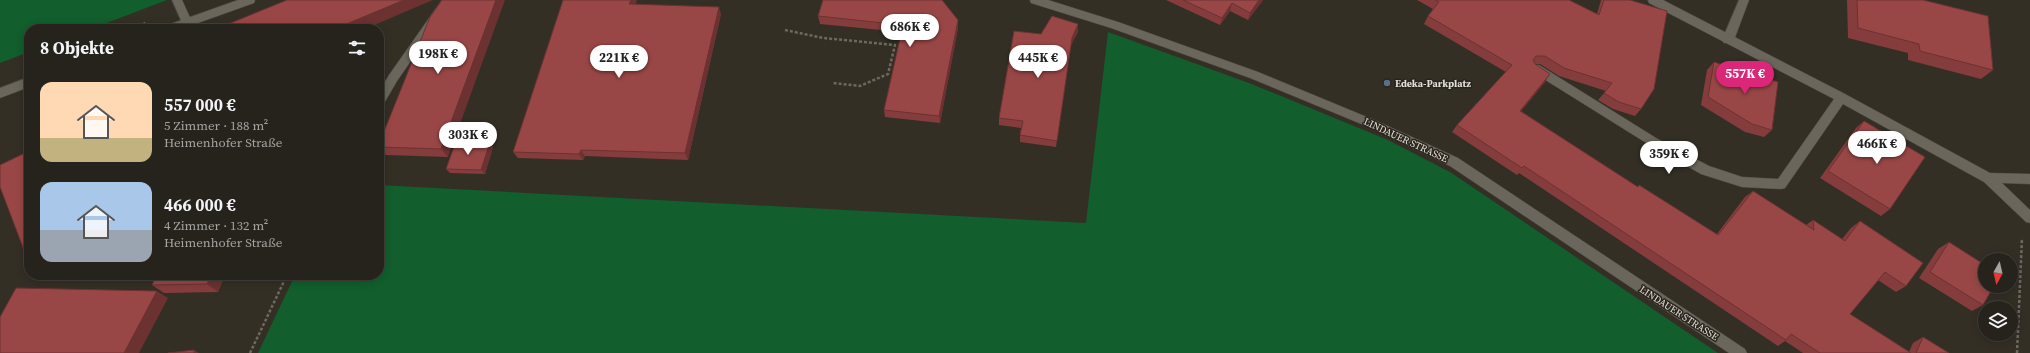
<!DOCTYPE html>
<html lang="de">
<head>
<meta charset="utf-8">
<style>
  :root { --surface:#26231c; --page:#322f29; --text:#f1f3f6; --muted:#a4a4a3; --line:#42403b; --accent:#db2777 }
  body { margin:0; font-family:"Source Serif 4",serif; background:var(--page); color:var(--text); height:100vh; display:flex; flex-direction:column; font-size:15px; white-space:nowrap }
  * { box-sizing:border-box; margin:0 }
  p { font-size:13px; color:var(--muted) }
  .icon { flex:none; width:22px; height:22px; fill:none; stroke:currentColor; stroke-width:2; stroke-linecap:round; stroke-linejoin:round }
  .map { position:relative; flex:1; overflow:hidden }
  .side { position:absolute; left:24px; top:24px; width:360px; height:256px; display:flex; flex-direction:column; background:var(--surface); border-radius:16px; box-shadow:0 2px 10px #0003,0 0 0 1px var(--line) }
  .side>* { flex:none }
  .needle { width:26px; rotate:188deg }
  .fabs { position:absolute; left:1978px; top:253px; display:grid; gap:8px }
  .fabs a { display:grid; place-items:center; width:40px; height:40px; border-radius:50%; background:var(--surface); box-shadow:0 2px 10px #0003,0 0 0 1px var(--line); font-size:20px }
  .price { position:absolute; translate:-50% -34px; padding:0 9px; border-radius:14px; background:#fff; color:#222; font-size:13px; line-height:26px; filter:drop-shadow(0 1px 2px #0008) }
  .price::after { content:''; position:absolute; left:50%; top:24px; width:12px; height:9px; margin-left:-6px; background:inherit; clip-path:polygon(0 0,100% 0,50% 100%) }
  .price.current { background:var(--accent); color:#fff }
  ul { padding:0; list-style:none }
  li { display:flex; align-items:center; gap:12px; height:100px; padding:0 16px }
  li span { display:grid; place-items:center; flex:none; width:112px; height:80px; border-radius:12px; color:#555 }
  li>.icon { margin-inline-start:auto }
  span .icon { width:48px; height:48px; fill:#fffc; stroke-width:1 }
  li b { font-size:17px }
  h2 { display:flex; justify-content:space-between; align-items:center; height:48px; padding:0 16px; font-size:17px }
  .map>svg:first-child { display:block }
  .green { fill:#125e2d }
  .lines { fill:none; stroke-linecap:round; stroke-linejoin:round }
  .service-casing { stroke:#4f4b43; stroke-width:1 }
  .minor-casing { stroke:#4f4b43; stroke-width:1 }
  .secondary-casing { stroke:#4f4b43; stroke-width:1 }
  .path { stroke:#6d6961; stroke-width:2.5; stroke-dasharray:3 2; stroke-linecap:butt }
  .service { fill:#6a665b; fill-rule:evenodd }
  .minor { fill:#6a665b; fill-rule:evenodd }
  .secondary { fill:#6a665b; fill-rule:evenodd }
  .wall { fill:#843d3c }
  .shaded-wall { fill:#6b3231 }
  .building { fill:#994746; stroke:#6b3231 }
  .service-dot { fill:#5c6f8a; stroke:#29251c; stroke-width:1.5 }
  .labels { text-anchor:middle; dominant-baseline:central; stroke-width:3; stroke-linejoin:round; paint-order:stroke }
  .poi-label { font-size:10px; font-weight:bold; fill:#e3e0da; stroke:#29251c; text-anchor:start }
  .street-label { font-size:10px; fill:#e3e0da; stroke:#29251c }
</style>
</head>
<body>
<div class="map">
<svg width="2030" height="353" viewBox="0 0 2030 353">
  <rect width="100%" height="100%" fill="#332f25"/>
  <path class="green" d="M0 0H167L91 29H29V52L0 63Z
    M1108 32 1249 83 1388 140 1450 172 1718 353H258L295 275H379V185L1086 223Z"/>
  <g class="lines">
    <g class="service-casing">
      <path id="service" d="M1739 0H1749L1734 40 1732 43H1724L1722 40Z"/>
    </g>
    <g class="minor-casing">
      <path id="minor" d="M172 0H182L192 22 191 25H183Z
        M442 0H453L397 81 383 105 379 107V92L389 75Z
        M1648 0H1663L1845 94 1990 173 2030 174V184L2002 183 2030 210V223L2026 222 1984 182 1843 104 1785 188 1781 189 1742 187 1701 174 1648 144 1531 71 1529 68 1531 65H1539L1656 138 1709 166 1742 177 1778 179 1834 99 1649 3Z"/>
    </g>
    <g class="secondary-casing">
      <path id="secondary" d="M238 0H255L254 3 181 29H163L165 26Z
        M1030 0H1048L1118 22 1258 72 1379 122 1458 158 1745 349 1747 353H1729L1450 166 1371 128 1250 78 1111 28 1031 3Z
        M29 77V87L0 98V88Z"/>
    </g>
    <path class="path" d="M134 29 147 22
      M785 30 823 38 895 45 888 74 860 86 833 83
      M250 353 287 275
      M2017 353 2022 238"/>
    <use href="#service" class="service"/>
    <use href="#minor" class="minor"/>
    <use href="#secondary" class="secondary"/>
  </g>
  <path class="wall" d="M442 0 448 157 386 155 379 148V144Z
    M637 0 635 4 721 14 688 160 585 156 583 160 518 158 513 152Z
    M1166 0H1263L1248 20 1230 11 1220 25Z
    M1417 0H1569L1597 14 1601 0H1630L1641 109 1635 116 1613 109 1598 100 1606 91 1559 76 1540 64H1534L1545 82 1521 111 1638 187 1717 234 1745 197 1753 191 1806 225 1813 220 1842 239 1851 228 1860 221 1906 286 1896 292 1878 280 1850 314 1909 352 1913 343 1923 337 1949 353H1803L1785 341 1778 346 1519 173 1517 175 1452 132 1457 125 1506 72 1424 24 1428 16 1433 9Z
    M1847 0H1923L1993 70 1981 79 1908 60V53L1848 38Z
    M818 16 958 20V28L940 123 885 117 884 110 902 32 820 24Z
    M1078 24V32L1071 45 1056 147 1020 142V135L1021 128 999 125V118Z
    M1714 62 1772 130 1764 137 1745 132 1701 105 1707 70Z
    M1864 121 1890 209 1881 216 1820 178 1856 128Z
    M490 142 493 147 485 174 450 173 446 169Z
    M1949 242 1983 305 1972 311 1919 278 1938 249Z
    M157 275H225L218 292 164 293 152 285Z"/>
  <path class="shaded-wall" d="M404 0H433L365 29H337V28Z
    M496 0H505L448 157 441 149Z
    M631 0H637L633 11 629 4Z
    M1259 0H1263L1248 20 1250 13Z
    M1232 3 1230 11 1220 25 1222 18Z
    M719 7 721 14 688 160 685 153Z
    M958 20V28L940 123 939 116Z
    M1078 24V32L1071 45 1056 147 1057 141 1072 38Z
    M1550 74 1545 82 1515 118 1520 111Z
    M490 142 493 147 485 174 481 170Z
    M581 150 585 156 583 160 579 154Z
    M211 275H225L218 292 207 284Z
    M157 291 168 298 139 353H124Z
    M194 350 199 353H194Z"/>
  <path class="building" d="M287 0H404L337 28V29H216Z
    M442 0H496L441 149 379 147V144L430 17Z
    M563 0H631L629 4 719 7 685 153 581 150 579 154 513 152Z
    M823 0H942L958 20 939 116 884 110 903 25 818 16Z
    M1183 0H1259L1250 13 1232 3 1222 18Z
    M1435 0H1569L1599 15 1604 0H1630L1667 11 1654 89 1641 109 1619 102 1604 93 1612 83 1564 68 1545 56H1536L1533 60 1535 64 1550 74 1520 111 1638 187 1639 185 1718 235 1753 191 1814 230 1813 220 1845 241 1860 221 1923 263 1906 286 1885 272 1850 314 1911 353H1820L1791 334 1786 340 1524 166 1522 168 1457 125 1512 65 1428 16 1439 2Z
    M1857 0H1923L1988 16 1993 70 1920 51 1919 44 1858 28Z
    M1052 16 1078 24 1072 38 1057 141 1020 135 1023 121 999 118 1014 31 1041 34Z
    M1714 62 1778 82 1772 130 1752 124 1708 97Z
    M1864 121 1925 157 1890 209 1828 171Z
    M456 141 490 142 481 170 446 169Z
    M29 151V257L27 258 0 187V165Z
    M1949 242 1985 265V286H1994L1983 305 1930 272Z
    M157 275H211L207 284 152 285Z
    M16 288 157 291 124 353H0V317Z
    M1923 337 1949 353H1916Z
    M194 350V353H168Z"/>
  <circle class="service-dot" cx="1387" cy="83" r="4"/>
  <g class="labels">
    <g class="poi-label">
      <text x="1395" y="83">Edeka-Parkplatz</text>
    </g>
    <g class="street-label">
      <text transform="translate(1406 140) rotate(25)">LINDAUER STRASSE</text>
      <text transform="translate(1679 313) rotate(33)">LINDAUER STRASSE</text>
    </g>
  </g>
</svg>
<div class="fabs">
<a><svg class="needle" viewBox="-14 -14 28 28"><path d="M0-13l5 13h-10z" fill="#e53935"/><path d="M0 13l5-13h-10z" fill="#a4a4a3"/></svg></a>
<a><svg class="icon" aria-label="layers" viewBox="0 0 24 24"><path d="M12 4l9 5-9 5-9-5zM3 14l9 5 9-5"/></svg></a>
</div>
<b class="price" style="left:910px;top:48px">686K €</b>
<b class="price" style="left:438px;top:75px">198K €</b>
<b class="price" style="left:619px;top:79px">221K €</b>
<b class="price" style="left:1038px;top:79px">445K €</b>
<b class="price current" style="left:1745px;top:95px">557K €</b>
<b class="price" style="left:468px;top:156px">303K €</b>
<b class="price" style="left:1877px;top:165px">466K €</b>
<b class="price" style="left:1669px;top:175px">359K €</b>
<section class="side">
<h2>8 Objekte<svg class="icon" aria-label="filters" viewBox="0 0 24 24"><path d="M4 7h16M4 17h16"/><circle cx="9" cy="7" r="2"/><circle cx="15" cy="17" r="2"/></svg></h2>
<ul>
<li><span style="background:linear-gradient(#ffd9b3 70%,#c2b280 0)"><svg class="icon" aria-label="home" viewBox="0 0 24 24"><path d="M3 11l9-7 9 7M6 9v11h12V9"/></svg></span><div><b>557 000 €</b><p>5 Zimmer · 188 m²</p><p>Heimenhofer Straße</p></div></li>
<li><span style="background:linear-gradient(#a9c7e8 60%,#9aa5b1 0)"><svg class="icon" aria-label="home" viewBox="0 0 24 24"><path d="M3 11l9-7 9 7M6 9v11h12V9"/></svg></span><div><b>466 000 €</b><p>4 Zimmer · 132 m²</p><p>Heimenhofer Straße</p></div></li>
</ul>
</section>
</div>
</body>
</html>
